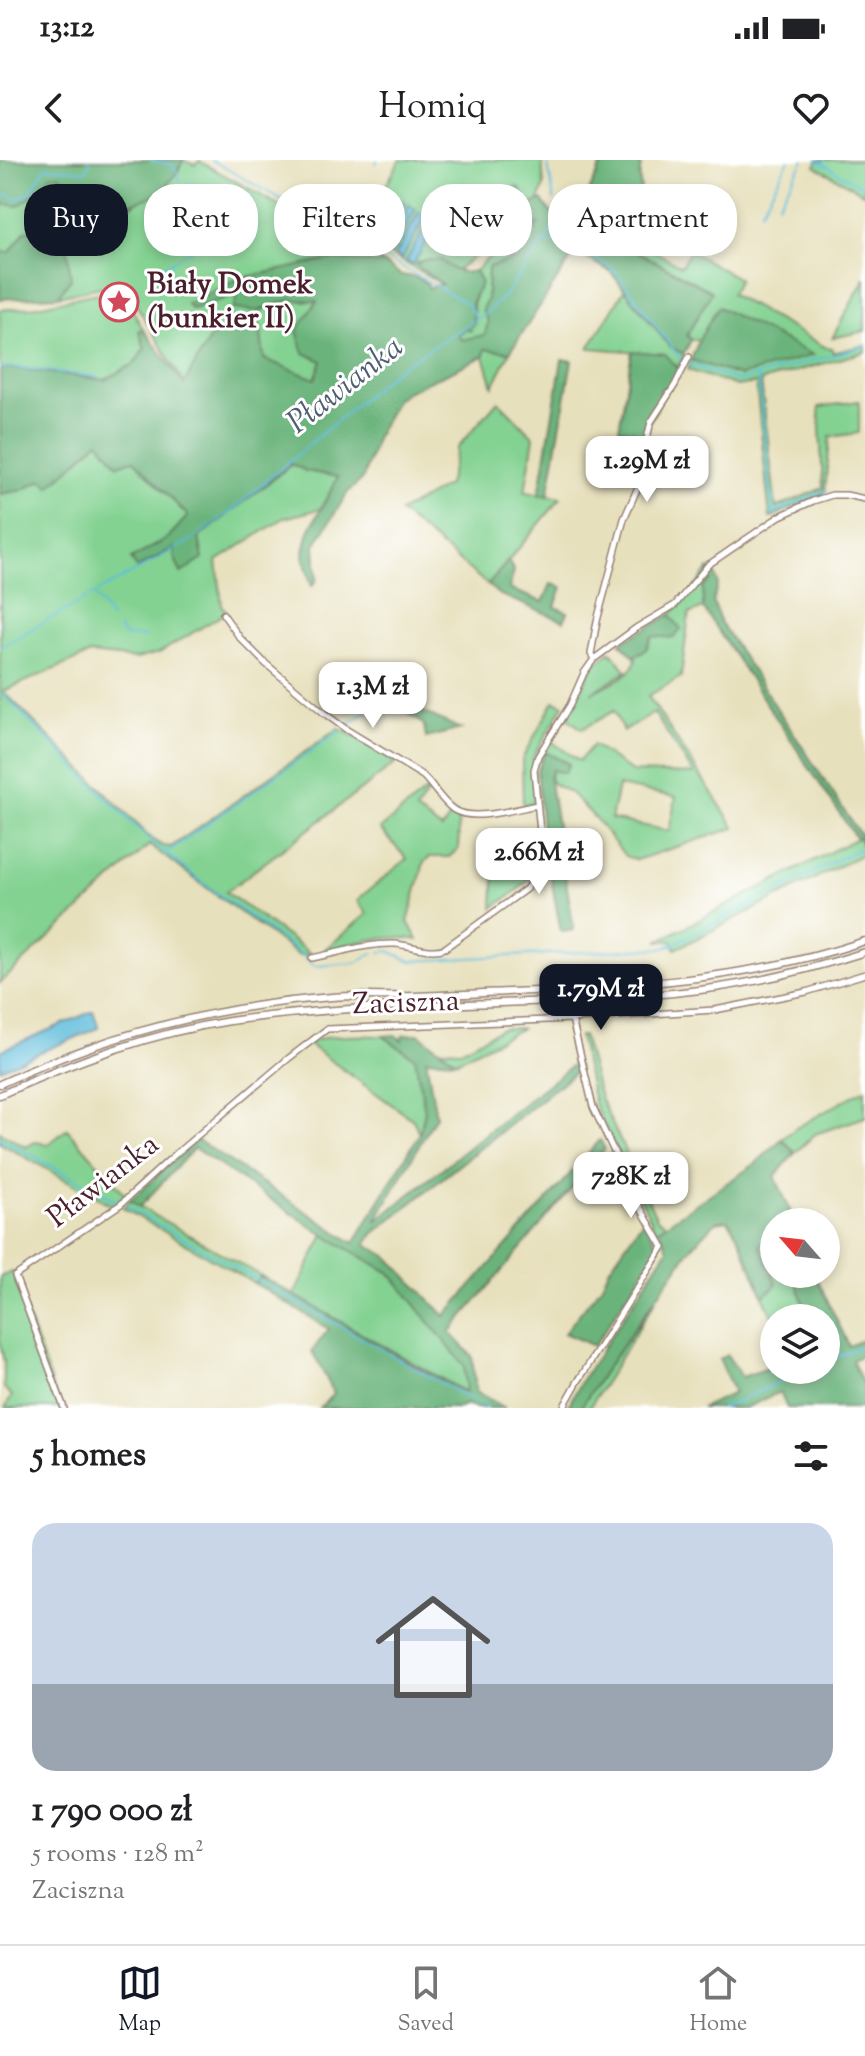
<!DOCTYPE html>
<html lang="en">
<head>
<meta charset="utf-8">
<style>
  :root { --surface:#fff; --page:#f6f6f6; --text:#202124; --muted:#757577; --line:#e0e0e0; --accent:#111827 }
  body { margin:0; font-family:"Sorts Mill Goudy",serif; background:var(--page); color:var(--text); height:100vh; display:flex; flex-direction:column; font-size:30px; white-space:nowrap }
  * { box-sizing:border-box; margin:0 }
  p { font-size:26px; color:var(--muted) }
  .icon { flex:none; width:44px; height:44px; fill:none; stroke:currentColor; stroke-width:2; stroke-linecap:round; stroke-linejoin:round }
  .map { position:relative; height:1248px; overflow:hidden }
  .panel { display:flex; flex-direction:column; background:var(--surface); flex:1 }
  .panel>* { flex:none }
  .top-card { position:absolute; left:24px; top:24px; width:818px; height:72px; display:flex; gap:16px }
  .needle { width:52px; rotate:298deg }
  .fabs { position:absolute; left:760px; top:1048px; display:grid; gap:16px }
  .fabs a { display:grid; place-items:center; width:80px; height:80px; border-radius:50%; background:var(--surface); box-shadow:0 4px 12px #0003; font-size:40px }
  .price { position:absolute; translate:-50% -68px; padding:0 18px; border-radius:16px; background:#fff; color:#222; font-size:26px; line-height:52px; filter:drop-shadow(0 2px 4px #0008) }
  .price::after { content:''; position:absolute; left:50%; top:48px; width:24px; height:18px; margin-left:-12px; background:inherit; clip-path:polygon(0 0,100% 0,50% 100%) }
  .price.current { background:var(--accent); color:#fff }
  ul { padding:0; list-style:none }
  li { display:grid; align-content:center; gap:16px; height:424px; padding:0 32px }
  li span { display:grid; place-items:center; height:248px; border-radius:24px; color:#555 }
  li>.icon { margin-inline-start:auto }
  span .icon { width:144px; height:144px; fill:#fffc; stroke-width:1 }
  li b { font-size:34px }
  h2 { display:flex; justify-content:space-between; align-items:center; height:96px; padding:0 32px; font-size:34px }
  .pill { padding:0 28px; border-radius:32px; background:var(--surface); box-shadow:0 4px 12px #0003; font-size:28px; line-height:72px }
  .pill.current { background:var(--accent); color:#fff }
  .status { display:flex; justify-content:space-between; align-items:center; height:56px; padding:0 40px; background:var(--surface); direction:ltr }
  .status svg { height:22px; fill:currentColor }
  header { display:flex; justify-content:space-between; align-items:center; height:104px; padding:0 32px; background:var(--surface); font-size:36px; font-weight:600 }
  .tab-bar { display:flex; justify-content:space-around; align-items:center; height:112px; border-top:2px solid var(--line); background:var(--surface); font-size:22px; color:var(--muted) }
  .tab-bar a { display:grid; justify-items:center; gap:4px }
  .tab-bar .current { color:var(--accent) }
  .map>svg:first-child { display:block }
  .green { fill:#83d292; stroke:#66785e; stroke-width:2; fill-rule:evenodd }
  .forest { fill:#6ab47c; stroke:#5a6a54; stroke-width:2 }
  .water { fill:#5cbcda; stroke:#536e82; stroke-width:2 }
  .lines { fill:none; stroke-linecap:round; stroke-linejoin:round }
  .stream { stroke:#5cbcda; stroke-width:2 }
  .minor-casing { stroke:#988074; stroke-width:8 }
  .tertiary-casing { stroke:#988074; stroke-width:9 }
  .minor { stroke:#fff; stroke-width:5 }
  .tertiary { stroke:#fff; stroke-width:6 }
  .labels { text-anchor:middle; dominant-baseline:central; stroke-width:6; stroke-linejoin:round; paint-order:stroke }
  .poi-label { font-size:30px; font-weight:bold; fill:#4a1f2b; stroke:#fff; text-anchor:start }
  .street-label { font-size:30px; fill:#4a1f2b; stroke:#fff }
  .water-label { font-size:32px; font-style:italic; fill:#515e71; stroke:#fff }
</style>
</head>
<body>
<div class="status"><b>13:12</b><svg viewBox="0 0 49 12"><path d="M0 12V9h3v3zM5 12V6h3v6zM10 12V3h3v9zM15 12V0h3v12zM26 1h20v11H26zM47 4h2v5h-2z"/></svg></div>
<header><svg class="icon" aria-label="back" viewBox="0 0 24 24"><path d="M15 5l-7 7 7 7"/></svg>Homiq<svg class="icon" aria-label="heart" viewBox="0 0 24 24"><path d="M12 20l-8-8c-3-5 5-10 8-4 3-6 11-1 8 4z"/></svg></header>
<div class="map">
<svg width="865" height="1248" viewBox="0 0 865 1248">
  <rect width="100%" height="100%" fill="#fff"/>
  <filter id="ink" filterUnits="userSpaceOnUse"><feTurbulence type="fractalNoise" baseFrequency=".0125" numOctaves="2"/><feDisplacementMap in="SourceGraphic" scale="16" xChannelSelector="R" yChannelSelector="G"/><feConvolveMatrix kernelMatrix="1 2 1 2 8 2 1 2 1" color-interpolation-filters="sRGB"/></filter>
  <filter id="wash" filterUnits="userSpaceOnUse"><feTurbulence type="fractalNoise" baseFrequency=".006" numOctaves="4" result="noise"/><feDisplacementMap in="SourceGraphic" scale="32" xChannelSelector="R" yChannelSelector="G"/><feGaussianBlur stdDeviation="1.8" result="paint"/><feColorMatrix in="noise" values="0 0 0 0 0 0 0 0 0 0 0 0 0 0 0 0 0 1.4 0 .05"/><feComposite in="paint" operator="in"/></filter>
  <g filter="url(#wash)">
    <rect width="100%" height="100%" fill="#e7e0bc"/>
    <path class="green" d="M183 0 195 5 199 1 385 104 332 99 192 149 239 135 258 151 290 140 317 141 322 201 315 220 264 199 260 165 210 178 184 224 131 136 121 127 110 125 58 136 71 119 10 92H0V56L4 44 49 15H60L74 27 60 37 67 61 90 52 133 45 177 14Z
      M400 0H542L544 26 535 51 440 123 358 76Z
      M818 0H865V34L815 6Z
      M596 58 681 106 690 91 739 119 731 134 825 187 832 188 833 193 865 185V192L761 221 776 348 823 328 819 247 859 241V273L830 277 825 333 770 358 756 223 737 226 688 210 691 200 740 216 718 147 699 180H691L687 175 711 131 634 90 620 72Z
      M507 83 511 101 488 107 487 139 482 149 488 162 485 175 461 180 458 174 475 164C472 145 472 140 481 123L475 111 502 84Z
      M865 118V171L832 178Z
      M625 129 670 187 684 194 678 208 665 194 589 188Z
      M112 130 125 136 143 169 139 171 145 188 134 204 105 220 13 208 0 209V150L32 147Z
      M485 189 510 192 493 226 484 196Z
      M498 241 534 277 525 332 561 338 488 425 400 352 448 325 457 288Z
      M99 281 134 300 188 356 167 379 132 399 137 408 174 387 198 378 292 304 306 311 339 317 320 349 284 358 217 401 222 445 227 452 159 493 136 499 90 494 3 531 153 680 163 686 171 687 339 568 396 603 226 732 311 794 298 795 149 685 0 823V334L22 330 42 320 50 327Z
      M708 410 711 420 703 427V448L689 454 681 517 648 536 735 668 636 700 625 696 595 658 571 633 550 622 551 610 545 592 551 581 579 601 593 585 632 612 694 614 654 553 623 571 614 551 582 569 566 557 594 505 610 491 627 511 591 533C606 525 632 517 636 499L634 496 646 489 652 476 681 469 670 455 687 438ZM618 626 676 637 669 671 611 659Z
      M554 541 564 545 533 597 534 642 523 645 522 599Z
      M431 627 416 651 442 669 453 652 458 657 459 688 449 697H430L424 702 408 762 418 780C386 773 355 783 323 791L367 754 357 740 407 699 380 669Z
      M859 677 862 685 865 684V693L676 789 672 781H658Z
      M537 678C537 722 526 724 493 748L496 683Z
      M502 868H522L456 901 440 889 461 890Z
      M383 876 415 898 425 951 420 973 413 960 308 884C325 873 362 876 383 876Z
      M579 876H583L600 938 657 1059 666 1064 656 1070 595 946Z
      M865 929V957L815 974 795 993 782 979 796 968Z
      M67 969 126 1035 113 1046 0 983V972L26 987 35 982 49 984Z
      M130 1040 140 1047 261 1116 254 1123 123 1048Z
      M771 1073 774 1078V1114H794L806 1152 787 1153 784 1158 774 1159 763 1136 777 1125 760 1085Z
      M324 1075 390 1113 465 1206 467 1233 294 1135Z
      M12 1112 60 1248H5L12 1236 4 1228V1201L0 1184V1117Z
      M656 1140 589 1248H580L603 1213Z"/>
    <path class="forest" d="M0 0H183C162 48 132 40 90 52 82 54 74 58 66 61L60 37 74 27 60 15H50L47 26 18 46 4 44 0 56Z
      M602 0H644C636 12 641 28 643 41L627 61 582 48C587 31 599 17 602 0Z
      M519 27 529 45 542 40 552 54 561 50H574L596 58 620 72 634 90 712 132 687 175 691 180 684 194 670 187 610 111 575 92 510 192 485 189 484 196 406 232 396 240 377 276 363 318 348 332 315 385 317 419 312 426 303 396 309 371 338 317 306 311 291 304 199 377 203 399 181 413 174 397V388L137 408 131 399 167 379 188 356 134 300 118 305 99 281 49 327 42 320 22 330 0 334V209L13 208 105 220 134 204 145 188 139 171 143 169 184 224 210 178 233 165H260L264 199 315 219 322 201 304 193 297 171 317 141 290 140 258 151 233 149 238 135 192 149 187 144 238 119 332 99 385 104 401 115 415 117 427 123 429 128 442 124 419 108 416 104 424 100H441C453 110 460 115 475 111L481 123C478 129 473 136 472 143 471 155 476 161 470 171L466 169 458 175 461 180 485 175 488 162 482 149 487 139 488 107 517 99 539 63C512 83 499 90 463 82 455 60 471 44 486 29L501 30Z
      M59 66 65 68 71 119 58 136 0 139V92H10L25 71Z
      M718 147 813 195 740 216 691 200 699 180Z
      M632 191 665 194 678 209 671 225 661 229 657 249 649 262 644 277H634V271L619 269Z
      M562 200H572L548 336 539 335Z
      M508 401 514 411 509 429 543 442 551 424 562 427 555 447 568 452 564 461 498 434 488 425Z
      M713 408 718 423 713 441 720 462 857 670 861 675 865 673V684L863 685 860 677 856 678 703 448V427L711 420 708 410Z
      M670 455 681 469 674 478 652 476 646 489 634 496 620 483Z
      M394 531 421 551 461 569 426 578 424 565 388 538Z
      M545 592 569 604 564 613 552 610 549 617 574 770 561 772 542 670 537 610Z
      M418 874 456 901 426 899 436 956 375 1062 576 902 579 909 374 1073 366 1084 388 1097 445 1156 600 980 605 989 450 1172 472 1196 476 1232 505 1248H474L466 1244 458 1248H320L334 1233 312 1191 329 1169 254 1123 261 1116 417 1207 466 1233 464 1206 390 1113 324 1075 194 988 140 1047 130 1040 197 980 354 1083 420 973 425 951 415 898 383 876 395 875 402 880 403 875Z
      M782 979 795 993 775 1016 795 1062H774V1078L771 1074 760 1085 777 1125 763 1136 741 1082 728 1060 716 1062 691 1088 603 1213 583 1244 580 1248H567L582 1220 668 1089 659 1069 755 1004Z
      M643 1060 659 1087 594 1186 564 1173 601 1127 609 1109Z
      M794 1114H815L849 1186 865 1179V1194L852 1200 865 1229V1248H787L780 1232 745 1248H701L734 1233 719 1199 727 1195 742 1217 774 1206V1210H826V1158H784L786 1153 806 1152Z"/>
    <path class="water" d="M398 39 405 43 381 87 374 83Z
      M409 45 416 49 391 93 384 89Z
      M419 52 426 56 402 99 395 95Z
      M430 58 437 62 413 105 406 101Z
      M93 851 99 868 0 909V891Z"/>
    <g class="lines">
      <path class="stream" d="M150 0C171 4 174 0 180 21
        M211 0 348 77
        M547 0 554 40
        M816 0 822 3
        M825 0 823 4 865 28
        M376 3 377 0
        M0 38 9 35 16 39 29 34 46 7 85 11 90 4 89 0
        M778 44 804 0
        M761 51 789 0
        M350 78 468 144 476 158
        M545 82H559L568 85 610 107 621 119 679 197 683 201
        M158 111 246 53 252 41 232 44 227 43 214 29 187 23
        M689 204 739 221 865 186
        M0 208 13 207 99 217
        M758 216 773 354 827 330
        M95 436 111 458
        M119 469 124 476 146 477
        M0 487 198 376 235 348 396 210 486 153 504 136 549 75 557 57 556 52
        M0 536 3 534C53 584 102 636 155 684 205 729 264 763 315 806L356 803 374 793
        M348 565 384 539
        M167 691 170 690 340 571
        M380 792 389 791 410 801 665 788 865 686
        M0 978 116 1041
        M126 1046 486 1248
        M826 1202 865 1184
        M722 1248 807 1210"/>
    </g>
  </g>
  <g filter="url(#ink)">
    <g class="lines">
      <g class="minor-casing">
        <path id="minor" d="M223 454 240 478 265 503 324 553 347 570 423 616C432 625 444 644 454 650 473 662 516 649 537 645
          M594 499 591 494 597 461 624 359 638 327 648 274 651 262 675 225 689 197
          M312 798C339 793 367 783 395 784 411 785 430 794 445 788L526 729 537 713 542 692 534 610 538 596 570 545 584 513 594 499 636 468 675 445 708 405 780 356 813 341 832 335H846L865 339
          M64 1248 15 1116 121 1044 171 998 289 898 327 869 572 859 715 850 806 832 865 814
          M563 1248 577 1223 663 1087 640 1047 593 947 572 859"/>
      </g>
      <g class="tertiary-casing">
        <path id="tertiary" d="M0 924C104 875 217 846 332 837 360 835 388 837 416 836 564 829 723 829 865 781
          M0 935C73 902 150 873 230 861 385 838 544 849 700 830 755 823 812 809 865 792"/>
      </g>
      <use href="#minor" class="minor"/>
      <use href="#tertiary" class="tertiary"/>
    </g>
  </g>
  <defs>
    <g id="sight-ring" transform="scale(2)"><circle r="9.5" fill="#fff" stroke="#d1495b" stroke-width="1.5"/><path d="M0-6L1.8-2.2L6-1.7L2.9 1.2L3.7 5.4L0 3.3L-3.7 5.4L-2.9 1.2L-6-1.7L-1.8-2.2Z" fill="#d1495b"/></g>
  </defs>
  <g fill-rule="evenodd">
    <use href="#sight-ring" x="119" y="142"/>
  </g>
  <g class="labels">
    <g class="poi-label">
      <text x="147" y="125">Biały Domek<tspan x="147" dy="34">(bunkier II)</tspan></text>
    </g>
    <g class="street-label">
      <text transform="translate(406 844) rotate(-2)">Zaciszna</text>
      <text transform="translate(104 1022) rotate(-38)">Pławianka</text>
    </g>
    <g class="water-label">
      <text transform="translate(346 226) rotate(-38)">Pławianka</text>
    </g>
  </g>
</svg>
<div class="fabs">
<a><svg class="needle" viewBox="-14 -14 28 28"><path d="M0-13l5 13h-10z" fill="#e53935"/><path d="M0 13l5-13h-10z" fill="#757577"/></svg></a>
<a><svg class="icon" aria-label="layers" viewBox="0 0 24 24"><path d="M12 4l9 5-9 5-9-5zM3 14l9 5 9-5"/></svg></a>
</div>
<b class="price" style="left:647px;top:344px">1.29M zł</b>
<b class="price" style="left:373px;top:570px">1.3M zł</b>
<b class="price" style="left:539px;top:736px">2.66M zł</b>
<b class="price current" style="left:601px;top:872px">1.79M zł</b>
<b class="price" style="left:631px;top:1060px">728K zł</b>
<div class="top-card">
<a class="pill current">Buy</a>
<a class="pill">Rent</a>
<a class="pill">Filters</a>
<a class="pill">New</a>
<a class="pill">Apartment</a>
</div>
</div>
<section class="panel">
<h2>5 homes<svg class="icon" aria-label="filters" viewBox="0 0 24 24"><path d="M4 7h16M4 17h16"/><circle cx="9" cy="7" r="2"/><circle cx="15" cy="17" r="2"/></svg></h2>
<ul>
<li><span style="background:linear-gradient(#c9d6e8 65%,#9aa5b1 0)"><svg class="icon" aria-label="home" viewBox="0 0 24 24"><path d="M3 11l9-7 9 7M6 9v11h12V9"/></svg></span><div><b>1 790 000 zł</b><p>5 rooms · 128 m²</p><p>Zaciszna</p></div></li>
</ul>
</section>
<nav class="tab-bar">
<a class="current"><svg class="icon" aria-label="map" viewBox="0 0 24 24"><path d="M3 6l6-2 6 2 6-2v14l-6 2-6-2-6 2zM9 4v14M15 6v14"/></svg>Map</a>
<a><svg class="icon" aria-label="saved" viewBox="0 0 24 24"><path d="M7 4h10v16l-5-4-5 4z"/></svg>Saved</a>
<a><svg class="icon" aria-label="home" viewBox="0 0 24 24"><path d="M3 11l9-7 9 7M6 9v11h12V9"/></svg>Home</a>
</nav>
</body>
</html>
